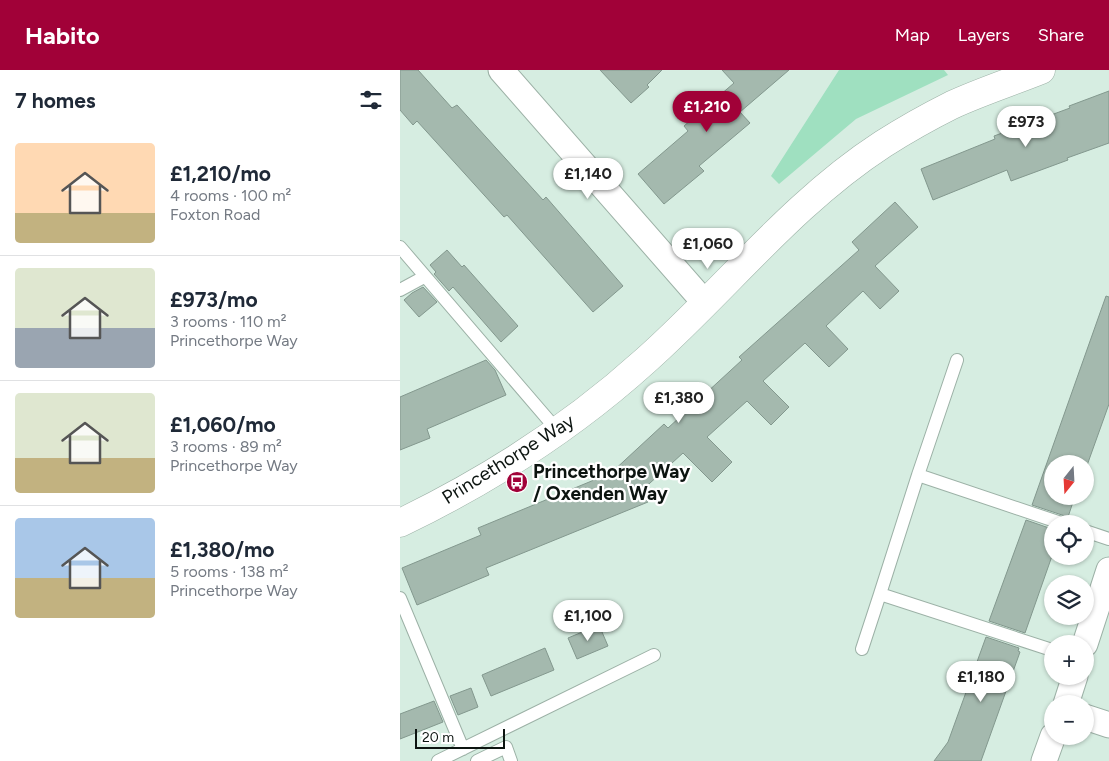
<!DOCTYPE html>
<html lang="en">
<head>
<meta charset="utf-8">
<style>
  :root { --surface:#fff; --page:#f2f2f3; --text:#1f2937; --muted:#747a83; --line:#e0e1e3; --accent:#a10138 }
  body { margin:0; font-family:Figtree,sans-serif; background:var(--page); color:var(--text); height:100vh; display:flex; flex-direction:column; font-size:19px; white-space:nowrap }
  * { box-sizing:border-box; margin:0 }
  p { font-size:16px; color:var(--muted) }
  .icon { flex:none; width:28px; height:28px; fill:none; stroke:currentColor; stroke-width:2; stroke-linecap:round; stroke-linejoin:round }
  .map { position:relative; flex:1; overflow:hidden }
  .drawer { display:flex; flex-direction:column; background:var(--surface); width:400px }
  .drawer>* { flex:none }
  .needle { width:32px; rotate:198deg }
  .fabs { position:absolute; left:644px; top:385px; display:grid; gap:10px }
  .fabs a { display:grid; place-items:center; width:50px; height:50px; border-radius:50%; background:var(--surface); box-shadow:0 1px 4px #0004; font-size:25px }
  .scale { position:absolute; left:15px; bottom:12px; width:90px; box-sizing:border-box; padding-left:5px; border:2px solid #0c1410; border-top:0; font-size:14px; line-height:18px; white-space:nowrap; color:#0c1410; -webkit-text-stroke:4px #fff; paint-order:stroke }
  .price { position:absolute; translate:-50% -42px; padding:0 11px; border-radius:18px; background:#fff; color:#222; font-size:16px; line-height:32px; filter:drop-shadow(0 1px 2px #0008) }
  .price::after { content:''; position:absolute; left:50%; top:30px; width:15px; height:11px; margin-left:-8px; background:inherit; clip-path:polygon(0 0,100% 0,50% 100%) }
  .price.active { background:var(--accent); color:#fff }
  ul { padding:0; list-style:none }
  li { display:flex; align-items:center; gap:15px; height:125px; padding:0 15px }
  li+li { border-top:1px solid var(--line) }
  li span { display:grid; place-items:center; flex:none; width:140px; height:100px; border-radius:5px; color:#555 }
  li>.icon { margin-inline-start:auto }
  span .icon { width:60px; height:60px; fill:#fffc; stroke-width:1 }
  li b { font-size:21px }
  h2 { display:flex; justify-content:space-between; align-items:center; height:60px; padding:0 15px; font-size:21px }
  header { display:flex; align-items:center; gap:30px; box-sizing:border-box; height:70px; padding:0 25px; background:var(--accent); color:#fff }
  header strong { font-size:24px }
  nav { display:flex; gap:28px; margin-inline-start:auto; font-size:18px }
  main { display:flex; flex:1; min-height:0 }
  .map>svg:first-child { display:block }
  .green { fill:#9fe0c0 }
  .building { fill:#a4b9ae; stroke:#83988e }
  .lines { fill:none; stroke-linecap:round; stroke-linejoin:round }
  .lane-casing { stroke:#9cb1a6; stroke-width:14 }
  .street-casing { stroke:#9cb1a6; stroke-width:27 }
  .secondary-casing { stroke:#9cb1a6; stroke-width:29 }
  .lane { stroke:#fff; stroke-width:12 }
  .street { stroke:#fff; stroke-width:25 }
  .secondary { stroke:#fff; stroke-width:28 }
  .labels { text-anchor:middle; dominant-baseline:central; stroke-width:4.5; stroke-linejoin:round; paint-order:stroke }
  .street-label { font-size:19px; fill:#0c1410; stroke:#fff }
  .poi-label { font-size:19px; font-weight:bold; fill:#0c1410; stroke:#fff; text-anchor:start }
</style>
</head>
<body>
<header>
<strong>Habito</strong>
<nav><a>Map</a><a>Layers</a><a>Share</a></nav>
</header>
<main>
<section class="drawer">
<h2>7 homes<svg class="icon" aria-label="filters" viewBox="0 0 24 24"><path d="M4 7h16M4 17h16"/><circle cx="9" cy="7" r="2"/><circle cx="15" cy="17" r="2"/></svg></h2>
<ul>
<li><span style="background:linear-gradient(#ffd9b3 70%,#c2b280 0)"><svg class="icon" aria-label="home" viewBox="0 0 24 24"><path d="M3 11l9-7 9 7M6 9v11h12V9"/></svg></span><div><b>£1,210/mo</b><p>4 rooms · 100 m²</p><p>Foxton Road</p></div></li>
<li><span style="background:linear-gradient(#dfe7d0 60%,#9aa5b1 0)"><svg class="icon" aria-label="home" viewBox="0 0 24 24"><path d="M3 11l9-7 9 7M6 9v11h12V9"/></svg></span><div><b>£973/mo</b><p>3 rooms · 110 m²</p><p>Princethorpe Way</p></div></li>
<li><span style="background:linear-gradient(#dfe7d0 65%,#c2b280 0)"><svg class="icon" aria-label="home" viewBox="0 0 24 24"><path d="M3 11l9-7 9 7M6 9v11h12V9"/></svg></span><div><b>£1,060/mo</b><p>3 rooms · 89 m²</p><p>Princethorpe Way</p></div></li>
<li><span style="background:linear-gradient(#a9c7e8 60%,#c2b280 0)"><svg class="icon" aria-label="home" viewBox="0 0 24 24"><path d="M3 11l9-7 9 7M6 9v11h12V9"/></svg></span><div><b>£1,380/mo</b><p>5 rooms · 138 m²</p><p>Princethorpe Way</p></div></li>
</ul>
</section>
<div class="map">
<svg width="709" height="691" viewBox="0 0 709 691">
  <rect width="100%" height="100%" fill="#d6ede1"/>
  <path class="green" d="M439 0H544L548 5 456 49 379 114 371 106Z"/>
  <path class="building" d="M0 0H18L52 38 57 35 143 130 146 127 223 216 193 242 107 145 104 147 17 51 13 55 0 40Z
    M200 0H262L247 15 249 17 231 33Z
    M322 0H389L340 42 350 53 299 96 304 101 264 134 238 104 288 61 284 56 334 13Z
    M709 21V73L667 88 668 90 611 111 607 100 533 130 521 99 595 69 594 66 670 38 669 36Z
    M495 132 518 157 475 196 499 221 480 239 463 221 426 256 448 279 429 297 405 273 363 311 389 337 371 355 347 331 307 367 332 392 312 412 283 383 239 423 248 432 86 498 89 505 17 535 2 498 81 465 78 458 211 403 264 354 268 358 342 290 339 287 459 180 452 172Z
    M47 180 62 197 64 195 118 256 101 272 53 217 49 221 34 204 36 202 30 195Z
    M23 217 37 232 19 247 4 230 12 223Z
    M706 226 709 227V334L685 401V394H652V426H675L668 447 632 435Z
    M86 290 95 300 106 325 27 359 30 368 0 380V327Z
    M626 450 652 459V486L625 563 589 551Z
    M199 555 208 576 177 589 168 568Z
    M586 567 619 578 618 581 620 582 581 691H534L548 672Z
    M145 578 154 600 91 626 82 605Z
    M71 618 78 637 58 645 50 626Z
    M34 631 43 652 0 669V644Z"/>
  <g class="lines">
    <g class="lane-casing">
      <path id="lane" d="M0 177 157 360
        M0 220 24 207
        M518 405 557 290
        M685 461 709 469
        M480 524 518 405 664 454
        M0 528 63 679
        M462 579 480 524 652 580
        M38 691 254 585
        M77 691 106 677 111 691"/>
    </g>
    <g class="street-casing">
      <path id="street" d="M101 0 305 233
        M685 574 709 500
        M666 634 675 606
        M685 647 709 655
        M644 691 653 666"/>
    </g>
    <g class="secondary-casing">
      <path id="secondary" d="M0 453C87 411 173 356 245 291 325 220 392 133 483 74 505 60 528 47 552 35 580 22 611 12 641 0"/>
    </g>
    <use href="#lane" class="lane"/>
    <use href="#street" class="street"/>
    <use href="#secondary" class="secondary"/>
  </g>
  <defs>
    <g id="bus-disc" transform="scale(1.125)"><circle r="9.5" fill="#a10138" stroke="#fff"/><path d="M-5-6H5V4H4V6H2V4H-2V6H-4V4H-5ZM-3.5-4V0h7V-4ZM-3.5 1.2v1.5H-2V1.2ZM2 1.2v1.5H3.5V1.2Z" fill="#fff"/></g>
  </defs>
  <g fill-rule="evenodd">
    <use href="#bus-disc" x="117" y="412"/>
  </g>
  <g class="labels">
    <g class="street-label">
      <text transform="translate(108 389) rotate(-32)">Princethorpe Way</text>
    </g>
    <g class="poi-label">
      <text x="133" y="401">Princethorpe Way<tspan x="133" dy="22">/ Oxenden Way</tspan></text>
    </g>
  </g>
</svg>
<div class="fabs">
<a><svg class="needle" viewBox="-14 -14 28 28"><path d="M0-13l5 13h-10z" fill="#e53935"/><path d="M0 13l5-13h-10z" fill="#747a83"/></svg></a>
<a><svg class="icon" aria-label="locate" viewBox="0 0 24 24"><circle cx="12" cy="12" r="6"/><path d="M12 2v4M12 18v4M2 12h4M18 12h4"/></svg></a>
<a><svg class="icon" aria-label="layers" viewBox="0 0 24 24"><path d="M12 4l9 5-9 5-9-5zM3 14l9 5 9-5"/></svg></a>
<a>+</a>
<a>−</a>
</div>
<div class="scale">20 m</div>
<b class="price active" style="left:307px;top:63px">£1,210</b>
<b class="price" style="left:626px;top:78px">£973</b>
<b class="price" style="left:188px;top:130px">£1,140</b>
<b class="price" style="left:308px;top:200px">£1,060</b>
<b class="price" style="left:279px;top:354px">£1,380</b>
<b class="price" style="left:188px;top:572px">£1,100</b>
<b class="price" style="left:581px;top:633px">£1,180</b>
</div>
</main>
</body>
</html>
